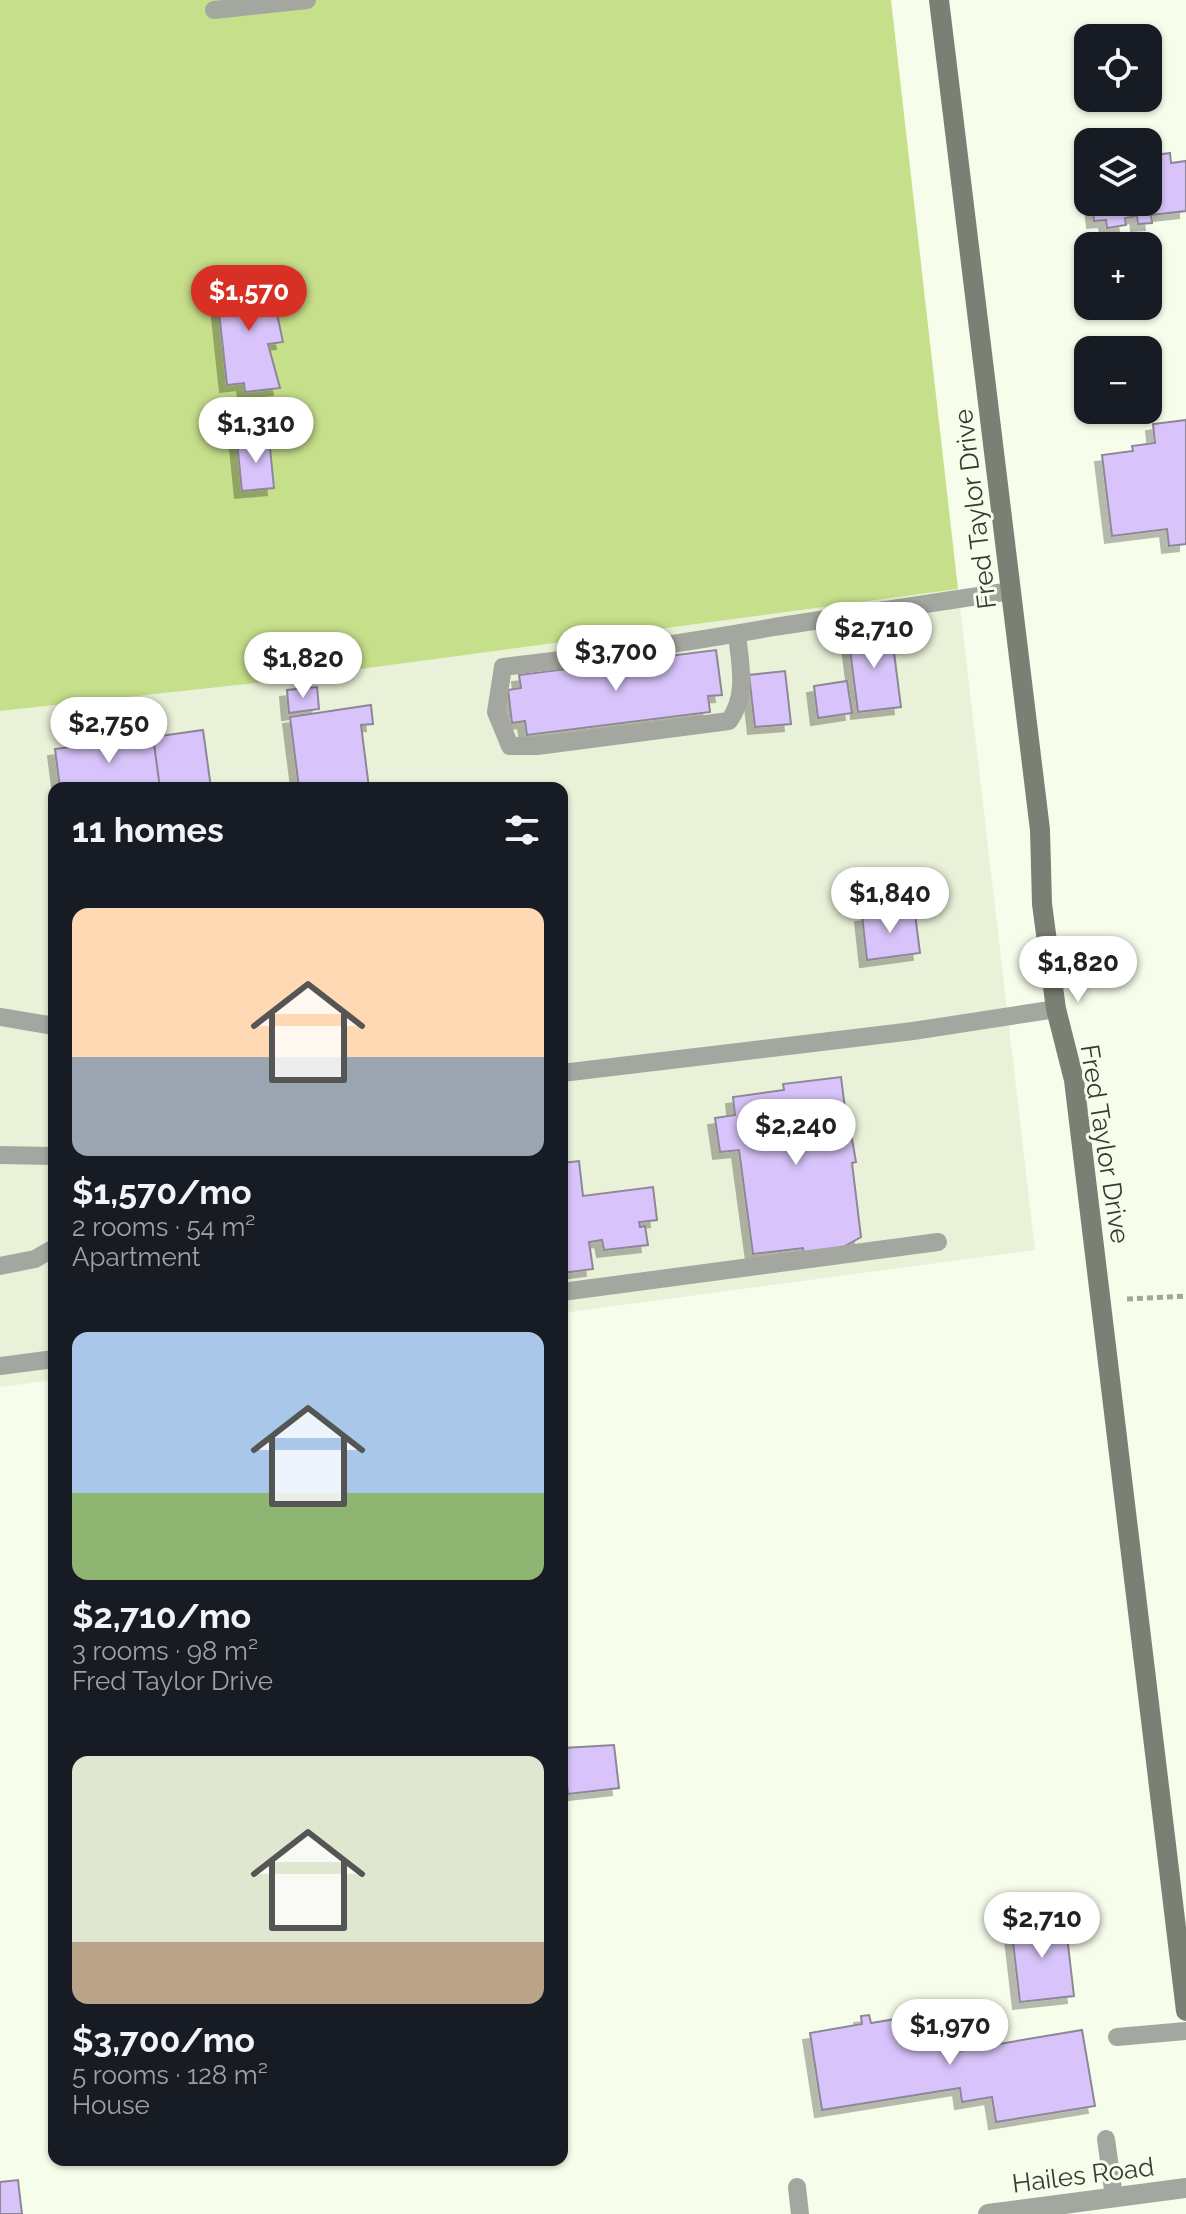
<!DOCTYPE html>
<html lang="en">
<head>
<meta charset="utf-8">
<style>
  :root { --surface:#171b24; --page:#20242c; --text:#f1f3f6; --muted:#9ea1a6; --accent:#d93025 }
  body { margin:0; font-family:Raleway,sans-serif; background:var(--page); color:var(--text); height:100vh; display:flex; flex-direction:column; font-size:30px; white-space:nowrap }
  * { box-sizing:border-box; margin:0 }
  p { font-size:26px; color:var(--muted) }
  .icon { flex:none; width:44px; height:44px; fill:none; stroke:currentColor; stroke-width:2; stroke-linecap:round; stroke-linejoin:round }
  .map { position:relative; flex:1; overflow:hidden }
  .panel { position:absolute; left:48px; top:782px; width:520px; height:1384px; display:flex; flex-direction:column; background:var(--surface); border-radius:16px; box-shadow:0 2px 6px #0004 }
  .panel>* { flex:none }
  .buttons { position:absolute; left:1074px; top:24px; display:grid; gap:16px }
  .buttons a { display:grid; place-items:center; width:88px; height:88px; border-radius:16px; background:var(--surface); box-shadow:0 2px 6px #0004; font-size:40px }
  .price { position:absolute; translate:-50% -68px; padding:0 18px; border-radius:28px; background:#fff; color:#222; font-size:26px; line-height:52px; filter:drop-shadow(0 2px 4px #0008) }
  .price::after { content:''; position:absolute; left:50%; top:48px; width:24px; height:18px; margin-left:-12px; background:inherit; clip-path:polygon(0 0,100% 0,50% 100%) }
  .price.current { background:var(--accent); color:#fff }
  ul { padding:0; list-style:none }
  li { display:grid; align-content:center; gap:16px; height:424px; padding:0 24px }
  li span { display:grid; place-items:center; height:248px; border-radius:16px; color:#555 }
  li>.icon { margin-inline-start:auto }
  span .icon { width:144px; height:144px; fill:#fffc; stroke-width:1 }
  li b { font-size:34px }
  h2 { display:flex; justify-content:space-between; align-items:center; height:96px; padding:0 24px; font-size:34px }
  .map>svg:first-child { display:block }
  .built { fill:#e9f1d8 }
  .green { fill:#c6df8a }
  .building { fill:#d8c4fa; stroke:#8d8797; stroke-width:2; filter:url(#shadow) }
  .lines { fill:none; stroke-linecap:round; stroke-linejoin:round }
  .path { stroke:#a2a79a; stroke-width:5; stroke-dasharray:6 4; stroke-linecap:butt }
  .lane { stroke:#a4a79f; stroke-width:18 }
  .street { stroke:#a4a79f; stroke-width:20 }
  .secondary { stroke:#7b7f74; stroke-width:20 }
  .labels { text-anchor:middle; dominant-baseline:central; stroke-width:6; stroke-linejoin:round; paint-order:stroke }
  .street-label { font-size:26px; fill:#383b34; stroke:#f7fdeb }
</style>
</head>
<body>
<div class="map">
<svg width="1186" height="2214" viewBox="0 0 1186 2214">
  <defs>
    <filter id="shadow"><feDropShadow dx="-7" dy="7" stdDeviation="0" flood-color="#0004"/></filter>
  </defs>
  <rect width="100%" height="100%" fill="#f7fdeb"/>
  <path class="built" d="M958 589 1035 1250 562 1313V788H54V1380L0 1387V711L256 683Z"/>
  <path class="green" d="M0 0H891L958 589 256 683 0 711Z"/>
  <path class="building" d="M1170 153 1171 163 1186 161V211L1151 215 1152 223 1138 224 1137 216 1125 218 1126 225 1107 228 1106 220 1094 221 1092 202H1148V156Z
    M269 276 283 342 268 344 280 388 245 392 244 383 227 385 216 284Z
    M1186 420V544L1169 546 1167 529 1112 536 1102 455 1133 451 1132 446 1155 443 1153 424Z
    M269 438 274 488 242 491 237 442Z
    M891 629 901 707 858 712 848 634Z
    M716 650 722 695 708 696 710 712 527 735 525 721 512 723 508 690 521 688 519 675Z
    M785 671 791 724 755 727 749 675Z
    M847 681 852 713 818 718 814 686Z
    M317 687 319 709 289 713 287 690Z
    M371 705 373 724 361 725 369 788H299L290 717Z
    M203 730 211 788H160L153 737Z
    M153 736 160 788H60L55 749Z
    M894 911 895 916 915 914 920 953 867 960 862 915Z
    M841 1077 849 1140 852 1139 856 1162 852 1163 861 1237 838 1250 804 1254 803 1248 753 1254 739 1150 720 1152 715 1118 735 1115 733 1097 784 1090 783 1084Z
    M579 1161 583 1196 653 1187 657 1220 639 1222 640 1227 645 1226 648 1245 604 1250 602 1240 589 1242 593 1269 562 1273V1163Z
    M614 1745 619 1788 568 1794 563 1748Z
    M1065 1919 1074 1996 1020 2002 1011 1925Z
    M950 2010 957 2051 1082 2030 1095 2106 996 2122 992 2097 962 2102 960 2088 822 2110 810 2033 862 2024 861 2016 869 2015 871 2023Z
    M18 2180 22 2214H0V2182Z"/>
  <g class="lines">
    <path class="path" d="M1127 1299 1186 1296"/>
    <path class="lane" d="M214 10 307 0
      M737 634C740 664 748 695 729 721L537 746H510L496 712 503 667C594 656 684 643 774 627L1011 591
      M0 1017 54 1026
      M562 1073 913 1031 1056 1009
      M0 1155 54 1156
      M0 1266 35 1259 54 1248
      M562 1292 938 1242
      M0 1366 54 1359
      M1117 2037 1186 2031
      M1106 2139 1114 2197
      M797 2187 800 2214"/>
    <path class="street" d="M988 2214 1186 2188"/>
    <path class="secondary" d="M939 0 1040 830 1042 904 1056 1009 1074 1080 1186 2011"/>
  </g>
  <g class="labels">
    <g class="street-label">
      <text transform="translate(975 509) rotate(-97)">Fred Taylor Drive</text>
      <text transform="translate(1105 1144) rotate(81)">Fred Taylor Drive</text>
      <text transform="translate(1083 2175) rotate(-7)">Hailes Road</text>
    </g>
  </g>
</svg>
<div class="buttons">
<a><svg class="icon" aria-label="locate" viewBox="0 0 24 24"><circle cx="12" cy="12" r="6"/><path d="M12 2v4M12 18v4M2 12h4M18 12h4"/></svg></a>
<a><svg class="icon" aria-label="layers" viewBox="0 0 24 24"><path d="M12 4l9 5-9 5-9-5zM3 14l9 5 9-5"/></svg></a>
<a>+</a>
<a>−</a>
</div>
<b class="price current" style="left:249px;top:333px">$1,570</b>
<b class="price" style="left:256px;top:465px">$1,310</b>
<b class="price" style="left:874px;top:670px">$2,710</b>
<b class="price" style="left:616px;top:693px">$3,700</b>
<b class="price" style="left:303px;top:700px">$1,820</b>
<b class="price" style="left:109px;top:765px">$2,750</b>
<b class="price" style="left:890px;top:935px">$1,840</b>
<b class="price" style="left:1078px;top:1004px">$1,820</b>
<b class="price" style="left:796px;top:1167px">$2,240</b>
<b class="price" style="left:1042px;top:1960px">$2,710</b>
<b class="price" style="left:950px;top:2067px">$1,970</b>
<section class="panel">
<h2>11 homes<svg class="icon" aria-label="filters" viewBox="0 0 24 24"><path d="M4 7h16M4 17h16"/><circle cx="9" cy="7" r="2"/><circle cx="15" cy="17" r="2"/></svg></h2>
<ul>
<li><span style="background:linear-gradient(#ffd9b3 60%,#9aa5b1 0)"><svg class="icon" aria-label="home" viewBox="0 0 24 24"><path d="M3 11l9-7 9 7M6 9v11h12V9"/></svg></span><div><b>$1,570/mo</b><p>2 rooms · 54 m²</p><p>Apartment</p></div></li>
<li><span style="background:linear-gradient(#a9c7e8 65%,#8fb573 0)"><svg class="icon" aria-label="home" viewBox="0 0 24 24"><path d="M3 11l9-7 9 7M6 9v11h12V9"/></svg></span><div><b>$2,710/mo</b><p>3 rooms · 98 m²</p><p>Fred Taylor Drive</p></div></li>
<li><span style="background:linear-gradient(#dfe7d0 75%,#b9a48a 0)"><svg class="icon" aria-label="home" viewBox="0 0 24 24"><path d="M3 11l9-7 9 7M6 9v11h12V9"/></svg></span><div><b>$3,700/mo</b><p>5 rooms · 128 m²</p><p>House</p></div></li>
</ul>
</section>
</div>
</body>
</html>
